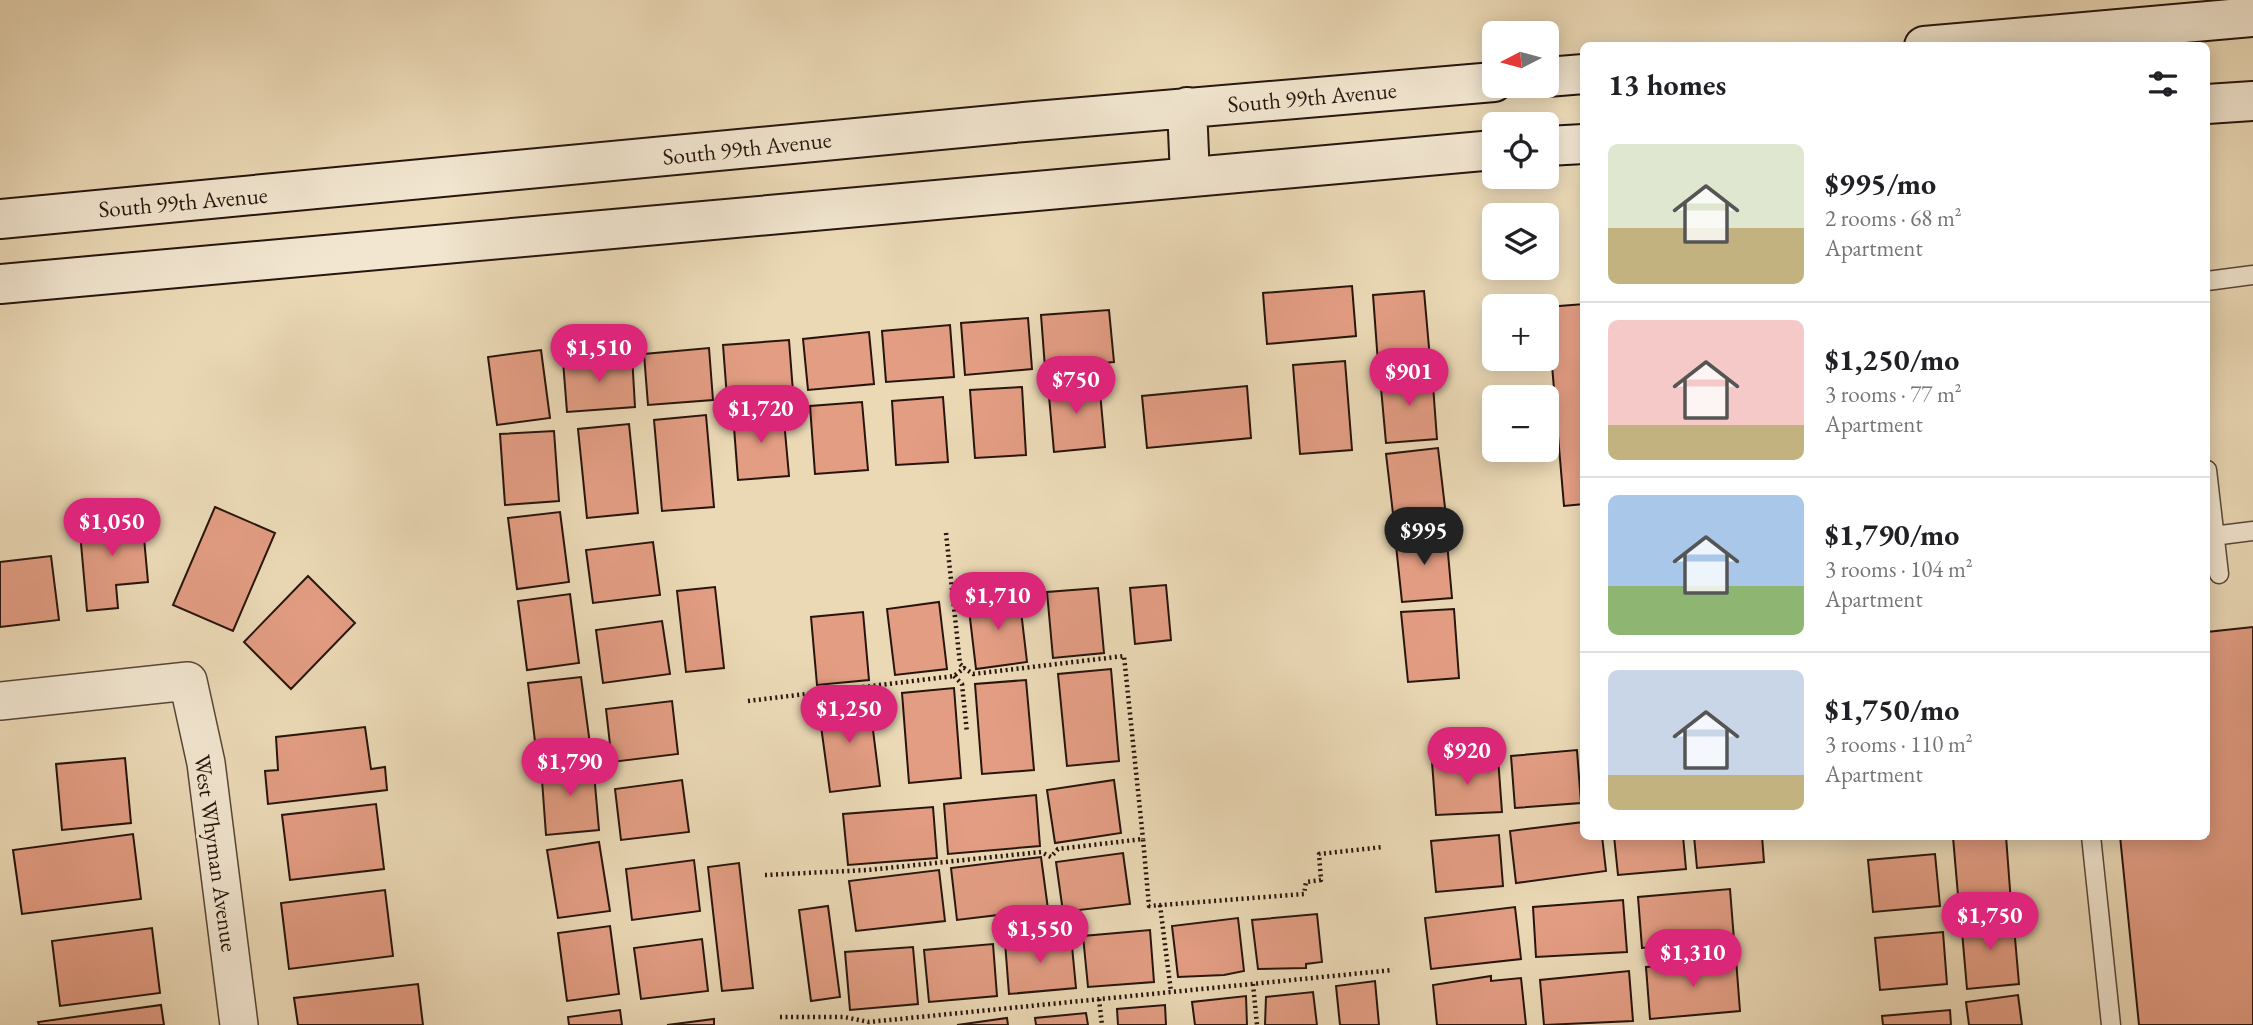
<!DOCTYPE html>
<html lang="en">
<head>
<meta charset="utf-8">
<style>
  :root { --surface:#fff; --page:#f6f6f6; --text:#202124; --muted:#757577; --line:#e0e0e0; --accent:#db2777 }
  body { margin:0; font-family:"EB Garamond",serif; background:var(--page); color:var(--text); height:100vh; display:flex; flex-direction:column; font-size:26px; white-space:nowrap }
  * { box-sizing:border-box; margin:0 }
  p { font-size:23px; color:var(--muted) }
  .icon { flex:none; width:38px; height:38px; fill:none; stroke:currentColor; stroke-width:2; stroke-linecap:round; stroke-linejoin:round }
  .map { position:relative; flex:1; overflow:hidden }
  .side { position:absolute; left:1580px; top:42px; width:630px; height:798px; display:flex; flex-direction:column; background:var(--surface); border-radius:10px; box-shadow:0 4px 18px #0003 }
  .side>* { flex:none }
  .needle { width:46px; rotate:264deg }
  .buttons { position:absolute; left:1482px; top:21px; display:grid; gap:14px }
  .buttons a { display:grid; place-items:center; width:77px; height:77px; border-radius:10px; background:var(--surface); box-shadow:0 4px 18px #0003; font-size:35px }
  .price { position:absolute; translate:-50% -60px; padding:0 16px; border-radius:24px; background:var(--accent); color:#fff; font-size:23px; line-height:46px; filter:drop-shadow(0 2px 4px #0008) }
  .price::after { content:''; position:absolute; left:50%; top:42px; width:21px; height:16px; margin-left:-10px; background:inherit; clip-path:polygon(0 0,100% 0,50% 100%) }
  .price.on { background:#222; color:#fff }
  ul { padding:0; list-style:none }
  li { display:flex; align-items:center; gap:21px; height:175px; padding:0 28px }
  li+li { border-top:2px solid var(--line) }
  li span { display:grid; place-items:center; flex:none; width:196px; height:140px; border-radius:10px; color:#555 }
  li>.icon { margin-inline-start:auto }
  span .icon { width:84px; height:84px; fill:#fffc; stroke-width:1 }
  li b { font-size:30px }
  h2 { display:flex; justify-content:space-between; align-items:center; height:84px; padding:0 28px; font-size:30px }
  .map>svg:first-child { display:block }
  .building { fill:#e39d83; stroke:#27150d; stroke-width:2 }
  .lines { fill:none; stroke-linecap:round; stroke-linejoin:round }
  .service-casing { stroke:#584637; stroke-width:21 }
  .minor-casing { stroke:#584637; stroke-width:40 }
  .secondary-casing { stroke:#27150d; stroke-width:42 }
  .path { stroke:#27150d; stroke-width:4.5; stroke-dasharray:2 3.5; stroke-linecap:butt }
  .service { stroke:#f2e6d0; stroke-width:18 }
  .minor { stroke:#f2e6d0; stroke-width:37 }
  .secondary { stroke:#f2e6d0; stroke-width:38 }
  .labels { text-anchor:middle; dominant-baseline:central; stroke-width:6; stroke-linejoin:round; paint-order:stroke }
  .street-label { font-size:23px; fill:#27150d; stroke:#f2e6d0 }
</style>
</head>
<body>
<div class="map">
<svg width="2253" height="1025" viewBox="0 0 2253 1025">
  <rect width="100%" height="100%" fill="#ebd9b6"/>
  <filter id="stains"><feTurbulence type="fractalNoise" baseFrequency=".00286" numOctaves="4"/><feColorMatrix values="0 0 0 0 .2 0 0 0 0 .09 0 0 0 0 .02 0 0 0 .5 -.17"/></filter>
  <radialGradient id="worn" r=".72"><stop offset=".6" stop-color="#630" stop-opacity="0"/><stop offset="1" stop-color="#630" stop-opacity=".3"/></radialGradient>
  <path class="building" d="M1352 286 1356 336 1267 344 1263 293Z
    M1424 291 1430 359 1378 363 1373 295Z
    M1584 304V504L1564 506 1547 307Z
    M1109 310 1114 362 1045 368 1041 315Z
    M1028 318 1032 369 965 375 961 323Z
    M950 325 954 377 886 382 882 331Z
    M869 332 874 384 808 390 803 339Z
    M789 340 793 392 727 398 723 345Z
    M709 348 713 400 648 405 644 354Z
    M541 350 550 418 497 425 488 357Z
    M632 355 635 407 567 412 563 361Z
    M1345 361 1352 450 1300 454 1293 365Z
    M1432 372 1437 439 1386 443 1380 377Z
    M1099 381 1105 447 1054 452 1048 385Z
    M1247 386 1251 438 1147 448 1142 396Z
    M1022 387 1026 455 975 458 970 390Z
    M943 397 948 462 896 465 892 401Z
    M862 402 868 470 815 474 810 406Z
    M783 409 789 476 738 480 733 414Z
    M706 415 714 507 662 511 654 420Z
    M629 424 638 513 587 518 578 429Z
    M554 431 559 501 505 505 500 434Z
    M1438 448 1446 516 1394 522 1386 454Z
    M215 507 275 533 233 631 173 605Z
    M560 512 569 582 517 589 508 518Z
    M142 516 148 582 116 585 118 608 87 611 79 521Z
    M1446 531 1452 598 1402 602 1395 536Z
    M653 542 660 595 593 603 586 550Z
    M51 556 59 620 0 627V562Z
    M308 576 355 623 291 689 244 642Z
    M1166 585 1171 640 1135 644 1130 588Z
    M715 587 724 668 686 672 677 591Z
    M1098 588 1104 653 1053 658 1047 592Z
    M570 594 579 663 527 670 518 601Z
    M1019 594 1027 662 976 669 968 601Z
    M939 602 947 669 895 675 887 609Z
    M1454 609 1459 678 1408 682 1401 612Z
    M863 612 869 680 817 685 811 617Z
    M662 621 670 674 603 683 596 630Z
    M2253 627V1025H2139L2120 836H2207V632Z
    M1111 669 1119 761 1067 766 1058 674Z
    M581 677 590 744 536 750 528 683Z
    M1026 680 1034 770 982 774 975 684Z
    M954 688 961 778 909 783 902 693Z
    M869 698 880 786 830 792 818 704Z
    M672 701 678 754 612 762 606 709Z
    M365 727 371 769 385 767 387 790 268 804 265 771 278 770 276 737Z
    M1577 750 1581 803 1515 808 1511 756Z
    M125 758 131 823 62 830 56 764Z
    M1498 758 1502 812 1436 815 1432 762Z
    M593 762 599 830 546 835 541 766Z
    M682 780 689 832 621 840 615 789Z
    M1114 780 1121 833 1055 843 1047 790Z
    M1036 795 1040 846 948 854 944 804Z
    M376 804 384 869 290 880 282 815Z
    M933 807 937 858 848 865 843 814Z
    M1584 822V836H1602L1606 871 1516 883 1510 831Z
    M133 834 141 899 22 914 13 850Z
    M1499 835 1503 886 1436 892 1431 841Z
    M1614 836H1683L1686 869 1618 875Z
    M1694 836H1762L1764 862 1697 868Z
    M2006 836 2011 903 1959 907 1953 837Z
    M599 842 610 911 558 918 547 850Z
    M1123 853 1130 904 1063 912 1056 862Z
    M1935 854 1940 906 1873 912 1868 860Z
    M1041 857 1048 909 957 920 951 868Z
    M694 860 700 911 632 920 626 869Z
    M739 863 753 988 722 991 708 867Z
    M939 870 945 921 856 931 849 881Z
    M1730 889 1734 940 1642 948 1638 897Z
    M385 890 393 956 289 969 281 903Z
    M1623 900 1627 952 1536 957 1533 907Z
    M828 906 840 997 811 1001 799 910Z
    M1515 907 1521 959 1431 969 1425 918Z
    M1317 914 1322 962 1306 964V968L1258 969 1252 920Z
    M2013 915 2019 984 1967 989 1961 920Z
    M1238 918 1244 971 1224 975 1178 977 1172 926Z
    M610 926 619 994 567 1001 558 933Z
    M152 928 160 993 60 1006 52 941Z
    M1150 930 1154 982 1088 987 1083 936Z
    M1943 932 1947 984 1880 990 1875 938Z
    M1071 936 1076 988 1009 994 1005 942Z
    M702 939 708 991 641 999 634 948Z
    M993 944 997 996 929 1002 924 950Z
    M913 947 918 1004 850 1010 845 952Z
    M1736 959 1740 1011 1650 1019 1646 967Z
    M1629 971 1633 1021 1544 1025 1540 980Z
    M1491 976V981L1521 978 1526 1025H1437L1433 985Z
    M1375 981 1379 1025H1340L1336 986Z
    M418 984 423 1025H298L294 998Z
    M1313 992 1317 1025H1265L1266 997Z
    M2018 995 2022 1025H1969L1966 1002Z
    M1246 996 1247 1025H1195L1192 1002Z
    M161 1005 164 1025H39L38 1022Z
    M1165 1005 1166 1025H1118L1117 1009Z
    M620 1010 622 1025H569L568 1017Z
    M1950 1010 1951 1025H1883L1882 1016Z
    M1086 1013 1088 1025H1036L1035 1018Z
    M1007 1018 1008 1025H957Z
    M714 1019V1025H667Z"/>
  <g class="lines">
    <g class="service-casing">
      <path id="service" d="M2207 281 2253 275
        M2207 470 2219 574
        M2213 536 2253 531
        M2091 836 2111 1025"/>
    </g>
    <g class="minor-casing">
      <path id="minor" d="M0 701 188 681 206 763 239 1025"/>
    </g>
    <g class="secondary-casing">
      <path id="secondary" d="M1924 46 2253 17
        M1547 77 1584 74
        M2207 104 2253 101
        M1187 107 1190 177
        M1547 146 1584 144
        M0 219 1024 122 1494 82
        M0 284 1494 150"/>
    </g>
    <path class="path" d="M946 533 960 664 964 668
      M954 676 962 684 967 733
      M748 701 954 676 964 668 973 674 1124 656 1143 839
      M765 875 868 870 1041 852 1051 857 1058 849 1143 839 1149 906 1304 894 1306 882 1321 880 1319 854 1383 847
      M1160 905 1171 992
      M1253 984 1257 1025
      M1099 999 1102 1025
      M780 1017H844L869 1022 1393 970"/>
    <use href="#service" class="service"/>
    <use href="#minor" class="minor"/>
    <use href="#secondary" class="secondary"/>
  </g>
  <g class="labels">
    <g class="street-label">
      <text transform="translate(1312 97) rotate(-5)">South 99th Avenue</text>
      <text transform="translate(747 148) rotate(-6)">South 99th Avenue</text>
      <text transform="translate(183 202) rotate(-5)">South 99th Avenue</text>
      <text transform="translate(216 853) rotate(82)">West Whyman Avenue</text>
    </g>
  </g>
  <rect width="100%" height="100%" filter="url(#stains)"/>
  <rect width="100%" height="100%" fill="url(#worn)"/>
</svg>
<div class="buttons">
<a><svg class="needle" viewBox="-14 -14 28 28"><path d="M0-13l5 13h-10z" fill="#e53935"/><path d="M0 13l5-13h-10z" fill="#757577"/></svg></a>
<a><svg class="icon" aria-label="locate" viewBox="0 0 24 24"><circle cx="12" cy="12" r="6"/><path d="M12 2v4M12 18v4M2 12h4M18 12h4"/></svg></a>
<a><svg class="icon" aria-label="layers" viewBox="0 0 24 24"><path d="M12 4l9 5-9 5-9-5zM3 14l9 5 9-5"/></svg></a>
<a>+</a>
<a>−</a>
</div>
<b class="price" style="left:599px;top:384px">$1,510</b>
<b class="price" style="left:1409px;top:408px">$901</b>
<b class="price" style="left:1076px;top:416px">$750</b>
<b class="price" style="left:761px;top:445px">$1,720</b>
<b class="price" style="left:112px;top:558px">$1,050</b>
<b class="price on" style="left:1424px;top:567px">$995</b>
<b class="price" style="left:998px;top:632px">$1,710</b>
<b class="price" style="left:849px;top:745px">$1,250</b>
<b class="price" style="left:1467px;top:787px">$920</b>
<b class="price" style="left:570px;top:798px">$1,790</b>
<b class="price" style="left:1990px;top:952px">$1,750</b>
<b class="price" style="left:1040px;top:965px">$1,550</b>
<b class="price" style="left:1693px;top:989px">$1,310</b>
<section class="side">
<h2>13 homes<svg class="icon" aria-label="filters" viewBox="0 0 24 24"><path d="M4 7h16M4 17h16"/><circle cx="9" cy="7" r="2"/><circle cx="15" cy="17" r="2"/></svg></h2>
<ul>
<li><span style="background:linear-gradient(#dfe7d0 60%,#c2b280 0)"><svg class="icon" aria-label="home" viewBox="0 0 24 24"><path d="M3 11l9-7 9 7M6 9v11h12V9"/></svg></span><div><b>$995/mo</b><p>2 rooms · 68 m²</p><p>Apartment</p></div></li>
<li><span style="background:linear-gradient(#f6c9c9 75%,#c2b280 0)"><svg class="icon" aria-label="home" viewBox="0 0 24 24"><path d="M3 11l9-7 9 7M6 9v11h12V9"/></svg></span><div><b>$1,250/mo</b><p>3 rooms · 77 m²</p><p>Apartment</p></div></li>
<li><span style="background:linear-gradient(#a9c7e8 65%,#8fb573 0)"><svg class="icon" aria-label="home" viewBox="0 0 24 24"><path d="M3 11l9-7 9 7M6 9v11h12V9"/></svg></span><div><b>$1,790/mo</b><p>3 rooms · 104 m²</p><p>Apartment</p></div></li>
<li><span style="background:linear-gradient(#c9d6e8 75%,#c2b280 0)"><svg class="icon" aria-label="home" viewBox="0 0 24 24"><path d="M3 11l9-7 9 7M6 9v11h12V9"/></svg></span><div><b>$1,750/mo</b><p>3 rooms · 110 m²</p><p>Apartment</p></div></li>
</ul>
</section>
</div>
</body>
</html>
